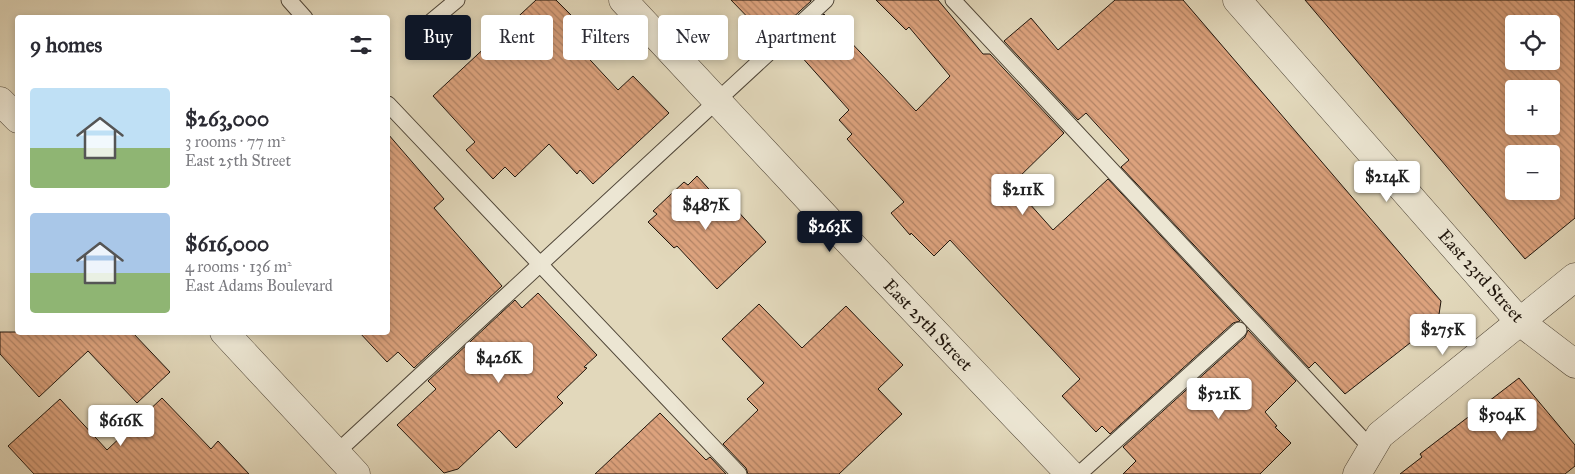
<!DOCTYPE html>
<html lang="en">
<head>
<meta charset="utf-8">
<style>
  :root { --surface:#fff; --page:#f2f2f3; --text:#2b2b33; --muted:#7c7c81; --accent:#111827 }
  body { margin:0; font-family:"IM FELL Great Primer",serif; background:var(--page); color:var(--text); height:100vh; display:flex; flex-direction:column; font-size:19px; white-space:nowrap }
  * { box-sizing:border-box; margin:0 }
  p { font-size:16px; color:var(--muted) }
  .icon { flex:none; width:28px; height:28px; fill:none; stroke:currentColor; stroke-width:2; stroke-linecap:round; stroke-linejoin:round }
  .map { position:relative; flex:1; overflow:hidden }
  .side { position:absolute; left:15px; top:15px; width:375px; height:320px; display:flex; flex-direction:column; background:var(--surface); border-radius:5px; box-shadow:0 2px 8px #0003 }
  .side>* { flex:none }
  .guide { position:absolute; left:405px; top:15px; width:475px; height:45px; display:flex; gap:10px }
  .fabs { position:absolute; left:1505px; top:15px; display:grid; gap:10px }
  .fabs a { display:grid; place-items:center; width:55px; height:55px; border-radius:5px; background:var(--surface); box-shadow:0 2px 8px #0003; font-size:25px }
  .price { position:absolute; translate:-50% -42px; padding:0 11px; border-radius:5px; background:#fff; color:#222; font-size:16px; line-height:32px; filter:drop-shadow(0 1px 2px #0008) }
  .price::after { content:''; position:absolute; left:50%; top:30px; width:15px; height:11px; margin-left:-8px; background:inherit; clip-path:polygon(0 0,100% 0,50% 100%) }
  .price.on { background:var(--accent); color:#fff }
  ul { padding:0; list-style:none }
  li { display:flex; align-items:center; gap:15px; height:125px; padding:0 15px }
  li span { display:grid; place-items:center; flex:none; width:140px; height:100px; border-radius:5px; color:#555 }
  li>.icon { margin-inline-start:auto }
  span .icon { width:60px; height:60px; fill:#fffc; stroke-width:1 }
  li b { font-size:21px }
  h2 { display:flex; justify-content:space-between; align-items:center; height:60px; padding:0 15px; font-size:21px }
  .tag { padding:0 18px; border-radius:5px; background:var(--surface); box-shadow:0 2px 8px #0003; font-size:18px; line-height:45px }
  .tag.on { background:var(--accent); color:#fff }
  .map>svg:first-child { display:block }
  .building { fill:url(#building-back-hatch); stroke:#1f150c; fill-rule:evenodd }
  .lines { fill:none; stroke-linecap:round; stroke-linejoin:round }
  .service-casing { stroke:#504638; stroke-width:17 }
  .minor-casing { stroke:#504638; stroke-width:29 }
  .tertiary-casing { stroke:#504638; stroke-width:29 }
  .service { stroke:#ece6d3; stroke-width:15 }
  .minor { stroke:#ece6d3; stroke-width:28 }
  .tertiary { stroke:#ece6d3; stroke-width:28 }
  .labels { text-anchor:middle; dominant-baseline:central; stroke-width:5; stroke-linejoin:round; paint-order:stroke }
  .street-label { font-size:18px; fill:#1f150c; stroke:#ece6d3 }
</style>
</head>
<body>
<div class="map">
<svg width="1575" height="474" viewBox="0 0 1575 474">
  <defs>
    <pattern id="building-back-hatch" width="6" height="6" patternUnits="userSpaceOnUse" patternTransform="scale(1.25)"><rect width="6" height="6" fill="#dca27d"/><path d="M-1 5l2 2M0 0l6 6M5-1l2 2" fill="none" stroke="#b28365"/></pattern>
  </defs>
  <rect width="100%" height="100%" fill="#e2d8bb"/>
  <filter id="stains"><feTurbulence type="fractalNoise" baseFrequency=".004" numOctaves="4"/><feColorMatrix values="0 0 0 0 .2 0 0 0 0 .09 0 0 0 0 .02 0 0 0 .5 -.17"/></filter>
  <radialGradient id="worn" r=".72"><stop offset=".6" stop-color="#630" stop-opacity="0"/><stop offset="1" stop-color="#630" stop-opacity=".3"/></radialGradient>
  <path class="building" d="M536 0H556L577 21 566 34 618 90 633 76 669 113 593 184 580 170 577 174 549 144 515 177 505 167 493 179 466 150 475 142 433 96Z
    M731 0H811V1L778 31 770 23 761 31Z
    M876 0H938L983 54H990L1064 133 1012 184 1053 230 1108 179 1240 321 1233 323 1110 434 1102 426 1096 432 1062 396 1080 379 950 240 934 256 911 233 910 235 891 213 904 202 847 139 852 134 839 120 849 110 791 45 824 14 916 111 950 76 909 27 906 30Z
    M1115 0H1183L1441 301 1438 321 1345 394 1315 362 1309 368 1121 167 1129 160 1086 113 1078 120 1004 41 1031 18 1058 50Z
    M1305 0H1575V218L1525 259ZM1514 24H1551V61H1514ZM1514 89H1551V126H1514ZM1514 154H1551V191H1514Z
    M388 134 444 199 434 208 502 286 414 368 398 352 387 362 359 332H388Z
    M697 176 728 210 733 206 766 242 717 289 677 246 674 248 648 222 657 214 653 211 684 182 688 185Z
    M538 293 597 355 584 367 587 368 557 397 563 403 516 448 499 430 458 469 444 473 397 425 436 389 428 381 515 300 522 308Z
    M759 304 802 348 846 306 903 365 878 389 902 414 839 474H748L746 468 723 444 758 410 747 399 764 383 722 339Z
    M1248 330 1296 381 1265 412 1277 426 1275 427 1291 443 1260 474H1123L1136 461 1123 447 1245 337Z
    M0 332H132L170 372 137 403 88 351 39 397 0 354Z
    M1519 378 1575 445V466L1565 474H1400L1422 457 1420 454Z
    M162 398 211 449 218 441 249 474H34L8 446 60 399 107 450Z
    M660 413 706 460 710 457 726 474H595Z"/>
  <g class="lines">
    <g class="service-casing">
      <path id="service" d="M289 0 305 18
        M953 0 1372 449
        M416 34 457 0
        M388 104 739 474
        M336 453 826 0
        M1079 474 1239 330"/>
    </g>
    <g class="minor-casing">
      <path id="minor" d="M623 0 830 222 1070 474
        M1237 0 1519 321 1575 364"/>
    </g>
    <g class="tertiary-casing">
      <path id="tertiary" d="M0 101 18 119
        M224 332 356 474
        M1357 474 1380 435 1575 277"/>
    </g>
    <use href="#service" class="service"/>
    <use href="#minor" class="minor"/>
    <use href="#tertiary" class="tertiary"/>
  </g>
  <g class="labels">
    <g class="street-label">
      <text transform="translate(1481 276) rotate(48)">East 23rd Street</text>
      <text transform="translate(928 325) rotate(46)">East 25th Street</text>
    </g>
  </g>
  <rect width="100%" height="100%" filter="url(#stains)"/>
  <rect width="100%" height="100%" fill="url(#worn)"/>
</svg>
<div class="fabs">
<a><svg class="icon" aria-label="locate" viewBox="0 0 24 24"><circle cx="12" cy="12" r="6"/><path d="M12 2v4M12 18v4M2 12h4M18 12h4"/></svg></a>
<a>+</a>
<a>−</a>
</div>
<b class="price" style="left:1387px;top:203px">$214K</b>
<b class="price" style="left:1023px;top:216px">$211K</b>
<b class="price" style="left:706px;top:231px">$487K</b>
<b class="price on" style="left:830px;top:253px">$263K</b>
<b class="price" style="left:1443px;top:356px">$275K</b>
<b class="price" style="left:499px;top:384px">$426K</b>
<b class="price" style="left:1219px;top:420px">$521K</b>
<b class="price" style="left:1502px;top:441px">$504K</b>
<b class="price" style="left:121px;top:447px">$616K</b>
<div class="guide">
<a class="tag on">Buy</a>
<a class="tag">Rent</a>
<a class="tag">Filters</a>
<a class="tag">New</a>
<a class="tag">Apartment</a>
</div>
<section class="side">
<h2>9 homes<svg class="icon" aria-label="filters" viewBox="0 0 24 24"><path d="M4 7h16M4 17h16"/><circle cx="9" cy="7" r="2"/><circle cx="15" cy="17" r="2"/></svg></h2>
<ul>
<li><span style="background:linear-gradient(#bfe0f5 60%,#8fb573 0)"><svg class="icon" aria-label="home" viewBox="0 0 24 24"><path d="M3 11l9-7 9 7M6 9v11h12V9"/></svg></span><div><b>$263,000</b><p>3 rooms · 77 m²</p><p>East 25th Street</p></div></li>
<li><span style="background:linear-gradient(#a9c7e8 60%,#8fb573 0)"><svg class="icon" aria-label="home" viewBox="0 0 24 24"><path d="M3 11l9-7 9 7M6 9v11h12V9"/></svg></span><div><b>$616,000</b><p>4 rooms · 136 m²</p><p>East Adams Boulevard</p></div></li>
</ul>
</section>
</div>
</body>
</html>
